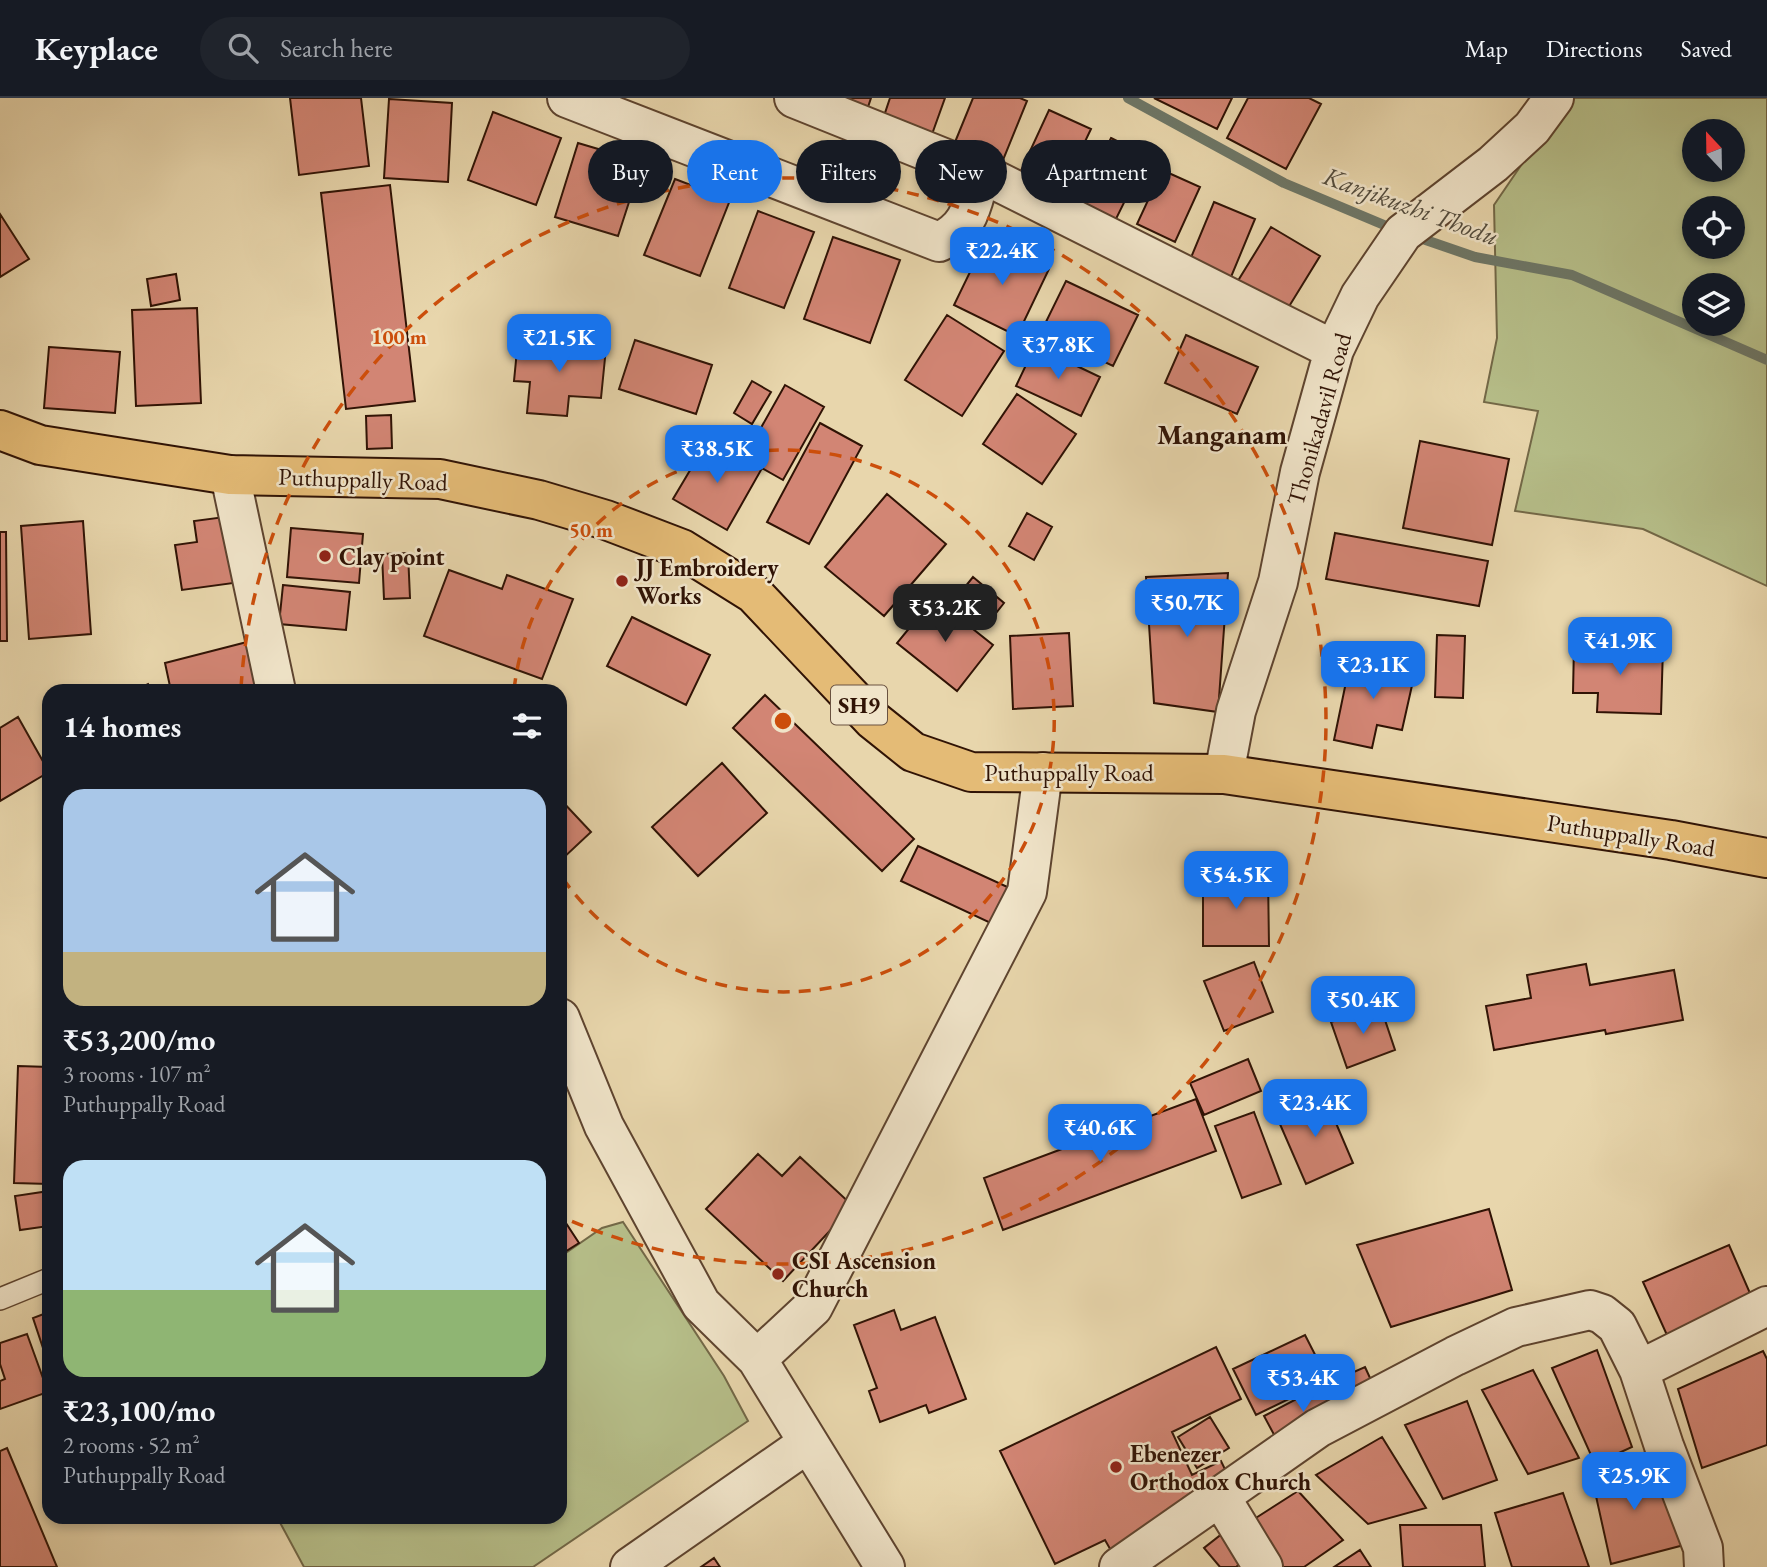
<!DOCTYPE html>
<html lang="en">
<head>
<meta charset="utf-8">
<style>
  :root { --surface:#171b24; --page:#20242c; --text:#f1f3f6; --muted:#9ea1a6; --line:#363941; --accent:#1a73e8 }
  body { margin:0; font-family:"EB Garamond",serif; background:var(--page); color:var(--text); height:100vh; display:flex; flex-direction:column; font-size:26px; white-space:nowrap }
  * { box-sizing:border-box; margin:0 }
  p { font-size:23px; color:var(--muted) }
  .icon { flex:none; width:38px; height:38px; fill:none; stroke:currentColor; stroke-width:2; stroke-linecap:round; stroke-linejoin:round }
  .map { position:relative; flex:1; overflow:hidden }
  .sheet { position:absolute; left:42px; top:586px; width:525px; height:840px; display:flex; flex-direction:column; background:var(--surface); border-radius:21px; box-shadow:0 4px 10px #0003 }
  .sheet>* { flex:none }
  .hud { position:absolute; left:588px; top:42px; width:665px; height:63px; display:flex; gap:14px }
  .needle { width:46px; rotate:338deg }
  .buttons { position:absolute; left:1682px; top:21px; display:grid; gap:14px }
  .buttons a { display:grid; place-items:center; width:63px; height:63px; border-radius:50%; background:var(--surface); box-shadow:0 4px 10px #0003; font-size:35px }
  .price { position:absolute; translate:-50% -60px; padding:0 16px; border-radius:14px; background:var(--accent); color:#fff; font-size:23px; line-height:46px; filter:drop-shadow(0 2px 4px #0008) }
  .price::after { content:''; position:absolute; left:50%; top:42px; width:21px; height:16px; margin-left:-10px; background:inherit; clip-path:polygon(0 0,100% 0,50% 100%) }
  .price.on { background:#222; color:#fff }
  ul { padding:0; list-style:none }
  li { display:grid; align-content:center; gap:14px; height:371px; padding:0 21px }
  li span { display:grid; place-items:center; height:217px; border-radius:21px; color:#555 }
  li>.icon { margin-inline-start:auto }
  span .icon { width:126px; height:126px; fill:#fffc; stroke-width:1 }
  li b { font-size:30px }
  h2 { display:flex; justify-content:space-between; align-items:center; height:84px; padding:0 21px; font-size:30px }
  .tag { padding:0 24px; border-radius:32px; background:var(--surface); box-shadow:0 4px 10px #0003; font-size:24px; line-height:63px }
  .tag.on { background:var(--accent); color:#fff }
  header { display:flex; align-items:center; gap:42px; box-sizing:border-box; height:98px; padding:0 35px; background:var(--surface); border-bottom:2px solid var(--line) }
  header strong { font-size:33px }
  nav { display:flex; gap:38px; margin-inline-start:auto; font-size:24px }
  .search { width:490px; height:63px; background:var(--page); display:flex; align-items:center; gap:18px; box-sizing:border-box; padding:0 24px; border-radius:38px; color:var(--muted); font-size:26px }
  .map>svg:first-child { display:block }
  .green { fill:#b6be89; stroke:#736847; stroke-width:2; fill-rule:evenodd }
  .lines { fill:none; stroke-linecap:round; stroke-linejoin:round }
  .stream { stroke:#6e7767; stroke-width:10 }
  .building { fill:#d28574; stroke:#301305; stroke-width:2 }
  .service-casing { stroke:#5e442f; stroke-width:24 }
  .minor-casing { stroke:#5e442f; stroke-width:42 }
  .primary-casing { stroke:#301305; stroke-width:42 }
  .service { stroke:#f0e4c9; stroke-width:21 }
  .minor { stroke:#f0e4c9; stroke-width:38 }
  .primary { stroke:#e4bb76; stroke-width:38 }
  .ring { fill:none; stroke:#cc4e0b; stroke-width:3.5; stroke-dasharray:12 9 }
  .poi-dot { fill:#8f2418; stroke:#f0e4c9; stroke-width:2.5 }
  .labels { text-anchor:middle; dominant-baseline:central; stroke-width:5; stroke-linejoin:round; paint-order:stroke }
  .shield { fill:#f0e4c9; stroke:#6a5240; stroke-width:2 }
  .shield-label { font-size:23px; font-weight:bold; fill:#301305 }
  .street-label { font-size:24px; fill:#301305; stroke:#f0e4c9 }
  .poi-label { font-size:24px; font-weight:bold; fill:#301305; stroke:#f0e4c9; text-anchor:start }
  .water-label { font-size:26px; font-style:italic; fill:#544d3e; stroke:#f0e4c9 }
  .quarter-label { font-size:28px; font-weight:bold; fill:#301305; stroke:#f0e4c9 }
  .centre { fill:#cc4e0b; stroke:#f0e4c9; stroke-width:3.5 }
  .ring-label { font-size:21px; text-anchor:middle; font-weight:bold; fill:#cc4e0b; stroke:#f0e4c9; stroke-width:5; stroke-linejoin:round; paint-order:stroke }
</style>
</head>
<body>
<header>
<strong>Keyplace</strong>
<div class="search"><svg class="icon" aria-label="search" viewBox="0 0 24 24"><circle cx="10" cy="10" r="6"/><path d="M15 15l6 6"/></svg>Search here</div>
<nav><a>Map</a><a>Directions</a><a>Saved</a></nav>
</header>
<div class="map">
<svg width="1767" height="1469" viewBox="0 0 1767 1469">
  <rect width="100%" height="100%" fill="#e8d6ac"/>
  <filter id="stains"><feTurbulence type="fractalNoise" baseFrequency=".00286" numOctaves="4"/><feColorMatrix values="0 0 0 0 .2 0 0 0 0 .09 0 0 0 0 .02 0 0 0 .5 -.17"/></filter>
  <radialGradient id="worn" r=".72"><stop offset=".6" stop-color="#630" stop-opacity="0"/><stop offset="1" stop-color="#630" stop-opacity=".3"/></radialGradient>
  <path class="green" d="M1567 0H1767V488L1643 431 1515 413 1538 313 1484 304 1497 240 1494 107ZM1694 33H1732V72H1694ZM1694 110H1732V149H1694ZM1694 187H1732V226H1694Z
    M623 1124 724 1278 748 1323 533 1469H304L277 1419H560V1159L602 1130Z"/>
  <g class="lines">
    <path class="stream" d="M1128 0 1284 85 1396 132
      M1414 138 1475 159 1572 177 1767 262"/>
  </g>
  <path class="building" d="M290 0H361L369 68 299 77Z
    M818 0H871L866 15Z
    M890 0H945L931 39 883 21Z
    M973 0H1020L1027 3 1001 67 953 49Z
    M1154 0H1232L1217 31Z
    M1248 0H1309L1321 6 1286 71 1227 40Z
    M389 1 452 5 448 84 384 80Z
    M1049 12 1091 31 1060 96 1019 77Z
    M493 14 561 40 536 107 468 82Z
    M1111 40 1147 58 1113 127 1076 108Z
    M578 45 642 64 618 138 555 119Z
    M1162 72 1200 89 1175 144 1137 126Z
    M675 81 730 102 700 178 644 157Z
    M390 87 415 303 346 311 321 95Z
    M1214 104 1255 121 1231 179 1190 162Z
    M758 113 814 134 784 210 729 190Z
    M0 116 29 161 0 179Z
    M1271 129 1320 158 1285 215 1236 186Z
    M833 139 900 162 870 245 804 221Z
    M986 141 1049 171 1017 238 954 207Z
    M176 176 180 202 151 208 147 181Z
    M1066 183 1138 217 1113 268 1041 234Z
    M197 210 201 305 136 308 132 212Z
    M947 217 1004 253 962 318 905 282Z
    M1186 237 1258 269 1237 316 1165 285Z
    M518 242 606 250 601 300 569 298 567 318 527 315 530 284 514 283Z
    M635 242 712 267 696 316 619 291Z
    M1035 248 1100 279 1081 318 1016 288Z
    M49 249 120 254 115 315 44 310Z
    M752 283 771 294 752 326 734 315Z
    M785 287 824 309 783 382 744 360Z
    M1017 296 1076 336 1042 386 983 346Z
    M391 317 392 350 367 351 366 318Z
    M820 325 862 348 809 446 767 424Z
    M708 342 761 372 727 432 673 401Z
    M1420 343 1509 361 1492 447 1403 430Z
    M887 396 946 446 884 518 825 469Z
    M1027 415 1052 429 1034 462 1009 448Z
    M232 418 241 484 182 492 175 447 197 444 194 423Z
    M83 423 91 536 29 541 21 428Z
    M291 430 363 436 359 485 287 479Z
    M0 434H6L7 543H0Z
    M1335 435 1488 463 1479 508 1326 481Z
    M408 455 410 500 384 501 382 456Z
    M449 472 502 491 507 477 573 501 542 581 424 538Z
    M1228 475 1218 614 1154 605 1146 479Z
    M973 479 1004 505 988 525 956 500Z
    M283 487 350 494 346 532 279 526Z
    M934 500 993 547 957 593 897 545Z
    M632 519 710 557 686 607 607 568Z
    M1069 535 1073 608 1013 611 1010 538Z
    M1437 537 1465 538 1463 600 1435 599Z
    M247 544 260 593H171L165 565Z
    M1574 547 1663 549 1661 616 1597 614 1598 595H1573Z
    M1351 560 1415 574 1402 632 1377 627 1372 650 1334 642Z
    M148 586 151 593H134Z
    M765 597 914 741 882 773 733 630Z
    M18 619 49 674 0 703V630Z
    M722 665 767 715 698 778 652 729Z
    M560 701 591 734 560 763Z
    M918 748 1014 792 997 828 901 783Z
    M1268 778 1269 848H1203V779Z
    M1254 864 1273 914 1224 933 1204 883Z
    M1586 866 1590 887 1674 872 1683 922 1606 936 1605 932 1494 952 1486 908 1531 900 1527 877Z
    M1380 907 1395 952 1347 970 1331 924Z
    M1248 961 1261 993 1204 1017 1190 985Z
    M18 968 49 969V1086L14 1085Z
    M1324 997 1353 1065 1306 1086 1276 1017Z
    M1196 1001 1216 1053 1003 1132 984 1080Z
    M1254 1014 1281 1086 1242 1100 1215 1028Z
    M758 1056 782 1078 800 1059 853 1108 783 1183 706 1111Z
    M49 1093V1128L20 1132 15 1098Z
    M1489 1111 1512 1192 1391 1229 1357 1147Z
    M560 1116 579 1145 560 1157Z
    M1729 1147 1756 1209 1671 1246 1643 1184Z
    M894 1212 901 1232 935 1219 966 1301 929 1315 926 1307 880 1324 869 1293 877 1290 854 1227Z
    M49 1214V1268L33 1220Z
    M27 1236 48 1294 0 1311V1283L5 1281 0 1266V1245Z
    M1305 1237 1328 1282 1256 1317 1233 1271Z
    M1216 1249 1241 1301 1172 1334 1192 1377 1221 1363 1237 1396 1113 1456 1105 1442 1055 1466 1000 1353Z
    M1597 1252 1632 1349 1595 1366 1552 1270Z
    M1763 1253 1767 1261V1347L1702 1370 1678 1291Z
    M1365 1269 1376 1293 1342 1309 1331 1284Z
    M1533 1272 1579 1360 1528 1376 1482 1292Z
    M1327 1285 1341 1313 1279 1346 1264 1318Z
    M1467 1303 1497 1382 1443 1401 1405 1327Z
    M1210 1319 1229 1350 1197 1370 1178 1339Z
    M1382 1339 1426 1410 1368 1426 1316 1377Z
    M7 1350 57 1469H0V1353Z
    M1643 1355 1684 1447 1611 1466 1592 1380Z
    M1298 1393 1343 1442 1304 1469H1275L1248 1425Z
    M1563 1395 1589 1469H1512L1495 1415Z
    M1400 1427H1481L1485 1469H1403Z
    M1232 1428 1254 1455 1236 1469H1220L1204 1450Z
    M1360 1452 1371 1469H1334Z
    M714 1460 720 1469H701Z"/>
  <g class="lines">
    <g class="service-casing">
      <path id="service" d="M0 1201 49 1181"/>
    </g>
    <g class="minor-casing">
      <path id="minor" d="M567 0 939 144C972 128 971 107 981 75
        M794 0 981 75 1334 252
        M230 377 276 593
        M1224 676 1236 613 1278 484 1300 374 1334 252 1360 198 1403 135 1493 66 1532 30 1554 0
        M560 920 604 1028 701 1206 757 1261 885 1469
        M757 1261 813 1209 1027 794 1043 674
        M1639 1272 1767 1208
        M1221 1400 1263 1469
        M630 1469 808 1345
        M1119 1469 1318 1330 1455 1258 1516 1229 1590 1212 1602 1216 1617 1228 1639 1272 1664 1348 1703 1450 1704 1469"/>
    </g>
    <g class="primary-casing">
      <path id="primary" d="M0 332 40 347 230 377 440 381 539 402 606 422 682 451 754 496 873 622 913 654 971 674 1224 676 1671 742 1767 760"/>
    </g>
    <use href="#service" class="service"/>
    <use href="#minor" class="minor"/>
    <use href="#primary" class="primary"/>
  </g>
  <g class="ring">
    <path d="M514 592A271 271 0 1 1 561 778"/>
    <path d="M241 590A543 543 0 1 1 562 1119"/>
  </g>
  <g class="poi-dot">
    <circle cx="325" cy="458" r="7"/>
    <circle cx="622" cy="483" r="7"/>
    <circle cx="778" cy="1176" r="7"/>
    <circle cx="1116" cy="1369" r="7"/>
  </g>
  <g class="labels">
    <rect class="shield" x="831" y="587.5" width="56" height="39" rx="5"/>
    <g class="shield-label">
      <text x="859" y="607">SH9</text>
    </g>
    <g class="street-label">
      <text transform="translate(1319 321) rotate(-74)">Thonikadavil Road</text>
      <text transform="translate(363 381) rotate(2)">Puthuppally Road</text>
      <text x="1069" y="674">Puthuppally Road</text>
      <text transform="translate(1631 737) rotate(9)">Puthuppally Road</text>
    </g>
    <g class="poi-label">
      <text x="339" y="458">Clay point</text>
      <text x="636" y="469">JJ Embroidery<tspan x="636" dy="28">Works</tspan></text>
      <text x="792" y="1162">CSI Ascension<tspan x="792" dy="28">Church</tspan></text>
      <text x="1130" y="1355">Ebenezer<tspan x="1130" dy="28">Orthodox Church</tspan></text>
    </g>
    <g class="water-label">
      <text transform="translate(1411 108) rotate(20)">Kanjikuzhi Thodu</text>
    </g>
    <g class="quarter-label">
      <text x="1222" y="336">Manganam</text>
    </g>
  </g>
  <circle cx="783" cy="623" r="10" class="centre"/>
  <g class="ring-label">
    <text x="399" y="246">100 m</text>
    <text x="591" y="439">50 m</text>
  </g>
  <rect width="100%" height="100%" filter="url(#stains)"/>
  <rect width="100%" height="100%" fill="url(#worn)"/>
</svg>
<div class="buttons">
<a><svg class="needle" viewBox="-14 -14 28 28"><path d="M0-13l5 13h-10z" fill="#e53935"/><path d="M0 13l5-13h-10z" fill="#9ea1a6"/></svg></a>
<a><svg class="icon" aria-label="locate" viewBox="0 0 24 24"><circle cx="12" cy="12" r="6"/><path d="M12 2v4M12 18v4M2 12h4M18 12h4"/></svg></a>
<a><svg class="icon" aria-label="layers" viewBox="0 0 24 24"><path d="M12 4l9 5-9 5-9-5zM3 14l9 5 9-5"/></svg></a>
</div>
<b class="price" style="left:1002px;top:189px">₹22.4K</b>
<b class="price" style="left:559px;top:276px">₹21.5K</b>
<b class="price" style="left:1058px;top:283px">₹37.8K</b>
<b class="price" style="left:717px;top:387px">₹38.5K</b>
<b class="price" style="left:1187px;top:541px">₹50.7K</b>
<b class="price on" style="left:945px;top:546px">₹53.2K</b>
<b class="price" style="left:1620px;top:579px">₹41.9K</b>
<b class="price" style="left:1373px;top:603px">₹23.1K</b>
<b class="price" style="left:1236px;top:813px">₹54.5K</b>
<b class="price" style="left:1363px;top:938px">₹50.4K</b>
<b class="price" style="left:1315px;top:1041px">₹23.4K</b>
<b class="price" style="left:1100px;top:1066px">₹40.6K</b>
<b class="price" style="left:1303px;top:1316px">₹53.4K</b>
<b class="price" style="left:1634px;top:1414px">₹25.9K</b>
<div class="hud">
<a class="tag">Buy</a>
<a class="tag on">Rent</a>
<a class="tag">Filters</a>
<a class="tag">New</a>
<a class="tag">Apartment</a>
</div>
<section class="sheet">
<h2>14 homes<svg class="icon" aria-label="filters" viewBox="0 0 24 24"><path d="M4 7h16M4 17h16"/><circle cx="9" cy="7" r="2"/><circle cx="15" cy="17" r="2"/></svg></h2>
<ul>
<li><span style="background:linear-gradient(#a9c7e8 75%,#c2b280 0)"><svg class="icon" aria-label="home" viewBox="0 0 24 24"><path d="M3 11l9-7 9 7M6 9v11h12V9"/></svg></span><div><b>₹53,200/mo</b><p>3 rooms · 107 m²</p><p>Puthuppally Road</p></div></li>
<li><span style="background:linear-gradient(#bfe0f5 60%,#8fb573 0)"><svg class="icon" aria-label="home" viewBox="0 0 24 24"><path d="M3 11l9-7 9 7M6 9v11h12V9"/></svg></span><div><b>₹23,100/mo</b><p>2 rooms · 52 m²</p><p>Puthuppally Road</p></div></li>
</ul>
</section>
</div>
</body>
</html>
